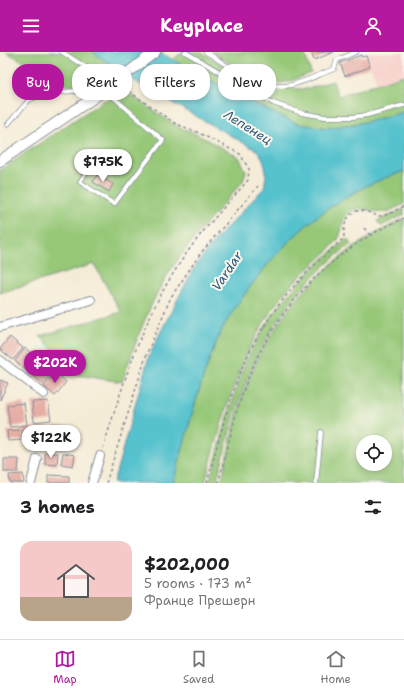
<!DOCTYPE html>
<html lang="en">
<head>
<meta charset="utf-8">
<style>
  :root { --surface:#fff; --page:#f2f2f2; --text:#202124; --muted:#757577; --line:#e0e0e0; --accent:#b5179e }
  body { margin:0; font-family:"Shantell Sans",sans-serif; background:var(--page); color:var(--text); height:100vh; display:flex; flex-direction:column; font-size:15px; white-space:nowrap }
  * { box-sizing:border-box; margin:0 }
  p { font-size:13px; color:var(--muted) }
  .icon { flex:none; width:22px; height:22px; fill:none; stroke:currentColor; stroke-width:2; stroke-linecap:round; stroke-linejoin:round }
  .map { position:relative; height:431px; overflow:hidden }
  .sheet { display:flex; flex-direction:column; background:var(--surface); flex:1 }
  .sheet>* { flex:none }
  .top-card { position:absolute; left:12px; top:12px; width:380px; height:36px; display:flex; gap:8px }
  .tools { position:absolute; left:356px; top:383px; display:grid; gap:8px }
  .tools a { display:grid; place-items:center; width:36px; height:36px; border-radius:50%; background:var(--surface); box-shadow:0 2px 6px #0003; font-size:20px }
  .price { position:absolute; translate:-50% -34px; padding:0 9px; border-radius:14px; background:#fff; color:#222; font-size:13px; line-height:26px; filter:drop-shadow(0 1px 2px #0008) }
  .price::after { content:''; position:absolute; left:50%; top:24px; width:12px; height:9px; margin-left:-6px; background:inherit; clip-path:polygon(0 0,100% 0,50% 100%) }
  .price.on { background:var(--accent); color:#fff }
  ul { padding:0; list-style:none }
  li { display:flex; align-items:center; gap:12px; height:100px; padding:0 20px }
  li+li { border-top:1px solid var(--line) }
  li span { display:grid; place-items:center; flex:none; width:112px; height:80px; border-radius:12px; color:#555 }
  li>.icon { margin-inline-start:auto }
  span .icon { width:48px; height:48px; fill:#fffc; stroke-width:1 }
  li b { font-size:17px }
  h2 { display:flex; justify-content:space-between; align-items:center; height:48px; padding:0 20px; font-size:17px }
  .tag { padding:0 14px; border-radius:16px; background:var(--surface); box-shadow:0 2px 6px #0003; font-size:14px; line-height:36px }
  .tag.on { background:var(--accent); color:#fff }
  header { display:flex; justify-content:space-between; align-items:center; height:52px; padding:0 20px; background:var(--accent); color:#fff; font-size:18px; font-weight:700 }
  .tabs { display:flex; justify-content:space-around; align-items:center; height:56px; border-top:1px solid var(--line); background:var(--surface); font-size:11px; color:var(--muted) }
  .tabs a { display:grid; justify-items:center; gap:2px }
  .tabs .on { color:var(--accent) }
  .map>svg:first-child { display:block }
  .built { fill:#f7d0ca }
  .green { fill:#96c878; stroke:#587c6b; fill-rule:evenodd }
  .water { fill:#56c2ce; stroke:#387896 }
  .building { fill:#e5ada5 }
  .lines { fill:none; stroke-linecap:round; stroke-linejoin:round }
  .service-casing { stroke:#888e9a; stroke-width:5.5 }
  .minor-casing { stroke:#888e9a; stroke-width:10 }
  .tertiary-casing { stroke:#888e9a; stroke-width:12 }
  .path { stroke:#888e9a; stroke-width:1.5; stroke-dasharray:3 3; stroke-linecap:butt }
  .service { stroke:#fff; stroke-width:4 }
  .minor { stroke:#fff; stroke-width:8 }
  .tertiary { stroke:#fff; stroke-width:10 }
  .labels { text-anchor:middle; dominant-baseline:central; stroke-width:4; stroke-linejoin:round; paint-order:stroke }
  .water-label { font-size:13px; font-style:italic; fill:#2d5b80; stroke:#fbf7ec }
</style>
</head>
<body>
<header><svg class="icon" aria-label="menu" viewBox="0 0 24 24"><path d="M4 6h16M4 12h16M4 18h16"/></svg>Keyplace<svg class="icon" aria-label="person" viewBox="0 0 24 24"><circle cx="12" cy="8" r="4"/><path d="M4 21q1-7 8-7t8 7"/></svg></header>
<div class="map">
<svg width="404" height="431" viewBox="0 0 404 431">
  <rect width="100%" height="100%" fill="#fbf7ec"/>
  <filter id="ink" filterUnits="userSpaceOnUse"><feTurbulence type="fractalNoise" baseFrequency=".025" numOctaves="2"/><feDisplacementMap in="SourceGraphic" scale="8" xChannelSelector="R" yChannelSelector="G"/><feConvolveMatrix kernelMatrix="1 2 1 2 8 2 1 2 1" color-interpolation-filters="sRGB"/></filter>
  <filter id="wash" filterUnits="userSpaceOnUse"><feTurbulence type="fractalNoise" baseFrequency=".012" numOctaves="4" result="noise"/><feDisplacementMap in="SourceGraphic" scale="16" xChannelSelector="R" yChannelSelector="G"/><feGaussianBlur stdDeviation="0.9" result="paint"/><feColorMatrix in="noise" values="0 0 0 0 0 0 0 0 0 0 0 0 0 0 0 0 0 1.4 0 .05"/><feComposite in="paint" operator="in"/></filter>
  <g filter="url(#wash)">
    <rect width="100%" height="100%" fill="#f5ecd7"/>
    <path class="built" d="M365 0H404V23L377 31Z"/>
    <path class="green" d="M6 0H138L101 25 77 38Z
      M183 0H201L250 29 273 36 306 37 333 29 338 44 404 23V60L366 70 328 76 298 72 248 49 172 8Z
      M213 0H304L311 21C300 25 289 31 278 31 256 31 230 12 213 0Z
      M126 40 178 75 194 81 239 105 246 119 243 129C215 163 182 196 161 234 144 265 133 298 122 330L77 323 40 284 121 260 94 212 0 241V118L103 49Z
      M404 119V152C398 155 391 159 384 160 373 162 363 152 352 159 338 167 345 180 336 190 321 208 301 221 286 239 238 299 225 360 205 431H173C187 383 198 332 218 286 226 268 238 251 250 235 291 179 338 141 404 119Z
      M404 157V163L381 174 377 169Z
      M404 167V431H221C228 401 234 369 244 340 271 262 329 201 404 167ZM363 390H385V412H363Z
      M348 187 351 192C301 229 262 281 242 340 231 369 225 401 216 431H209C219 398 227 364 238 331 257 274 299 223 348 187Z"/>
    <path class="water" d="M92 0H159L248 49 298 72 328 76 366 70 404 60V119C338 141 291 179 250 235 238 251 226 268 218 286 198 332 187 383 173 431H113L149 304 161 279 194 216 216 187 264 136 266 123 265 114 263 107 258 99 144 35Z"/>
    <g id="blocks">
      <path class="building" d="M311 0H334L314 8Z
        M361 3V5L366 4 370 15 345 24 340 11Z
        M97 123 113 132 109 140 93 130Z
        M10 285 23 296 13 308 0 297Z
        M25 296 37 306 27 319 15 309Z
        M41 308 54 318 43 332 30 321Z
        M55 320 66 330 55 344 44 334Z
        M0 328 8 331 0 348Z
        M48 349 51 368 34 370 32 350Z
        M24 351 27 373 10 375 7 353Z
        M55 374 66 375 65 386 54 385Z
        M50 375 51 386 39 387 38 376Z
        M36 376 37 386 24 387 23 377Z
        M22 378 23 388 8 389 7 379Z
        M45 401H58L57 413 45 412Z
        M63 401 75 403 73 414 61 412Z
        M4 407H19L18 420H4Z
        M23 422 24 431H10L9 423Z
        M48 423 69 424V431H48Z"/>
    </g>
  </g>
  <g filter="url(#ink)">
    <use href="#blocks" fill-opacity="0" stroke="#888e9a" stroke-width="1"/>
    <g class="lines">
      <g class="service-casing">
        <path id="service" d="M62 0 112 32
          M185 0 273 51 302 61 325 65H353L367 63 404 53
          M206 0C230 15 260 39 291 33 305 30 320 22 334 17L337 8 356 0
          M8 72 29 48 42 42 95 37 105 38 163 88 114 152 80 130 88 117
          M316 431 321 380"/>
      </g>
      <g class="minor-casing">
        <path id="minor" d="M0 275 91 248
          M0 308 44 342
          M31 431 37 407
          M92 431 100 404"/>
      </g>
      <g class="tertiary-casing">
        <path id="tertiary" d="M0 109 105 38 155 0"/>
      </g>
      <path class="path" d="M364 176 370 183
        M103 396C123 333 142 267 180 211 199 181 225 155 248 128L249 117 240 102 195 79 176 72 124 36
        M106 431 147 301 171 245 200 202 258 134
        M207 431C220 386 230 337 252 295 274 252 307 218 344 186 343 172 348 156 365 159 370 160 375 164 380 164 388 164 397 157 404 154
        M218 431C227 401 233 369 243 340 270 261 328 199 404 166"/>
      <use href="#service" class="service"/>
      <use href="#minor" class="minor"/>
      <use href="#tertiary" class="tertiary"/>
    </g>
  </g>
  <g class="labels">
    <g class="water-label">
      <text transform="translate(248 75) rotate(32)">Лепенец</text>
      <text transform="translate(227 219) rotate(-56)">Vardar</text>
    </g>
  </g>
</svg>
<div class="tools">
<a><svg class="icon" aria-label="locate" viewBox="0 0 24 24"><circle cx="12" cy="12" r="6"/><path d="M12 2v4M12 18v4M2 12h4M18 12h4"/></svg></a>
</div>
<b class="price" style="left:103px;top:131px">$175K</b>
<b class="price on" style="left:55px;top:332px">$202K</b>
<b class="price" style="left:51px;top:407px">$122K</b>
<div class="top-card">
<a class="tag on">Buy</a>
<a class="tag">Rent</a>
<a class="tag">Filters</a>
<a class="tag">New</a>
</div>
</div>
<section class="sheet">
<h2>3 homes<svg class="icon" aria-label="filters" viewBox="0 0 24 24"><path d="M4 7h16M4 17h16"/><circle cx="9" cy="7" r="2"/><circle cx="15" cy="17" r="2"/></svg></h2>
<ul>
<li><span style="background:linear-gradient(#f6c9c9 70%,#b9a48a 0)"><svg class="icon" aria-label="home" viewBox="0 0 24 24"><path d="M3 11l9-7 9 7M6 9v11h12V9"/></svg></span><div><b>$202,000</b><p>5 rooms · 173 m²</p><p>Франце Прешерн</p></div></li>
</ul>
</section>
<nav class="tabs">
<a class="on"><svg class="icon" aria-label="map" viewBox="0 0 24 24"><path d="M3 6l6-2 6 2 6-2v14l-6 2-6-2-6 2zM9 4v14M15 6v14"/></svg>Map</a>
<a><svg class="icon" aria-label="saved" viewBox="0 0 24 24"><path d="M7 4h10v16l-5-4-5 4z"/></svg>Saved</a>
<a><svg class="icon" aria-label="home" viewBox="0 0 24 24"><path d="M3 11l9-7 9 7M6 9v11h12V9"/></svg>Home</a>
</nav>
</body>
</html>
